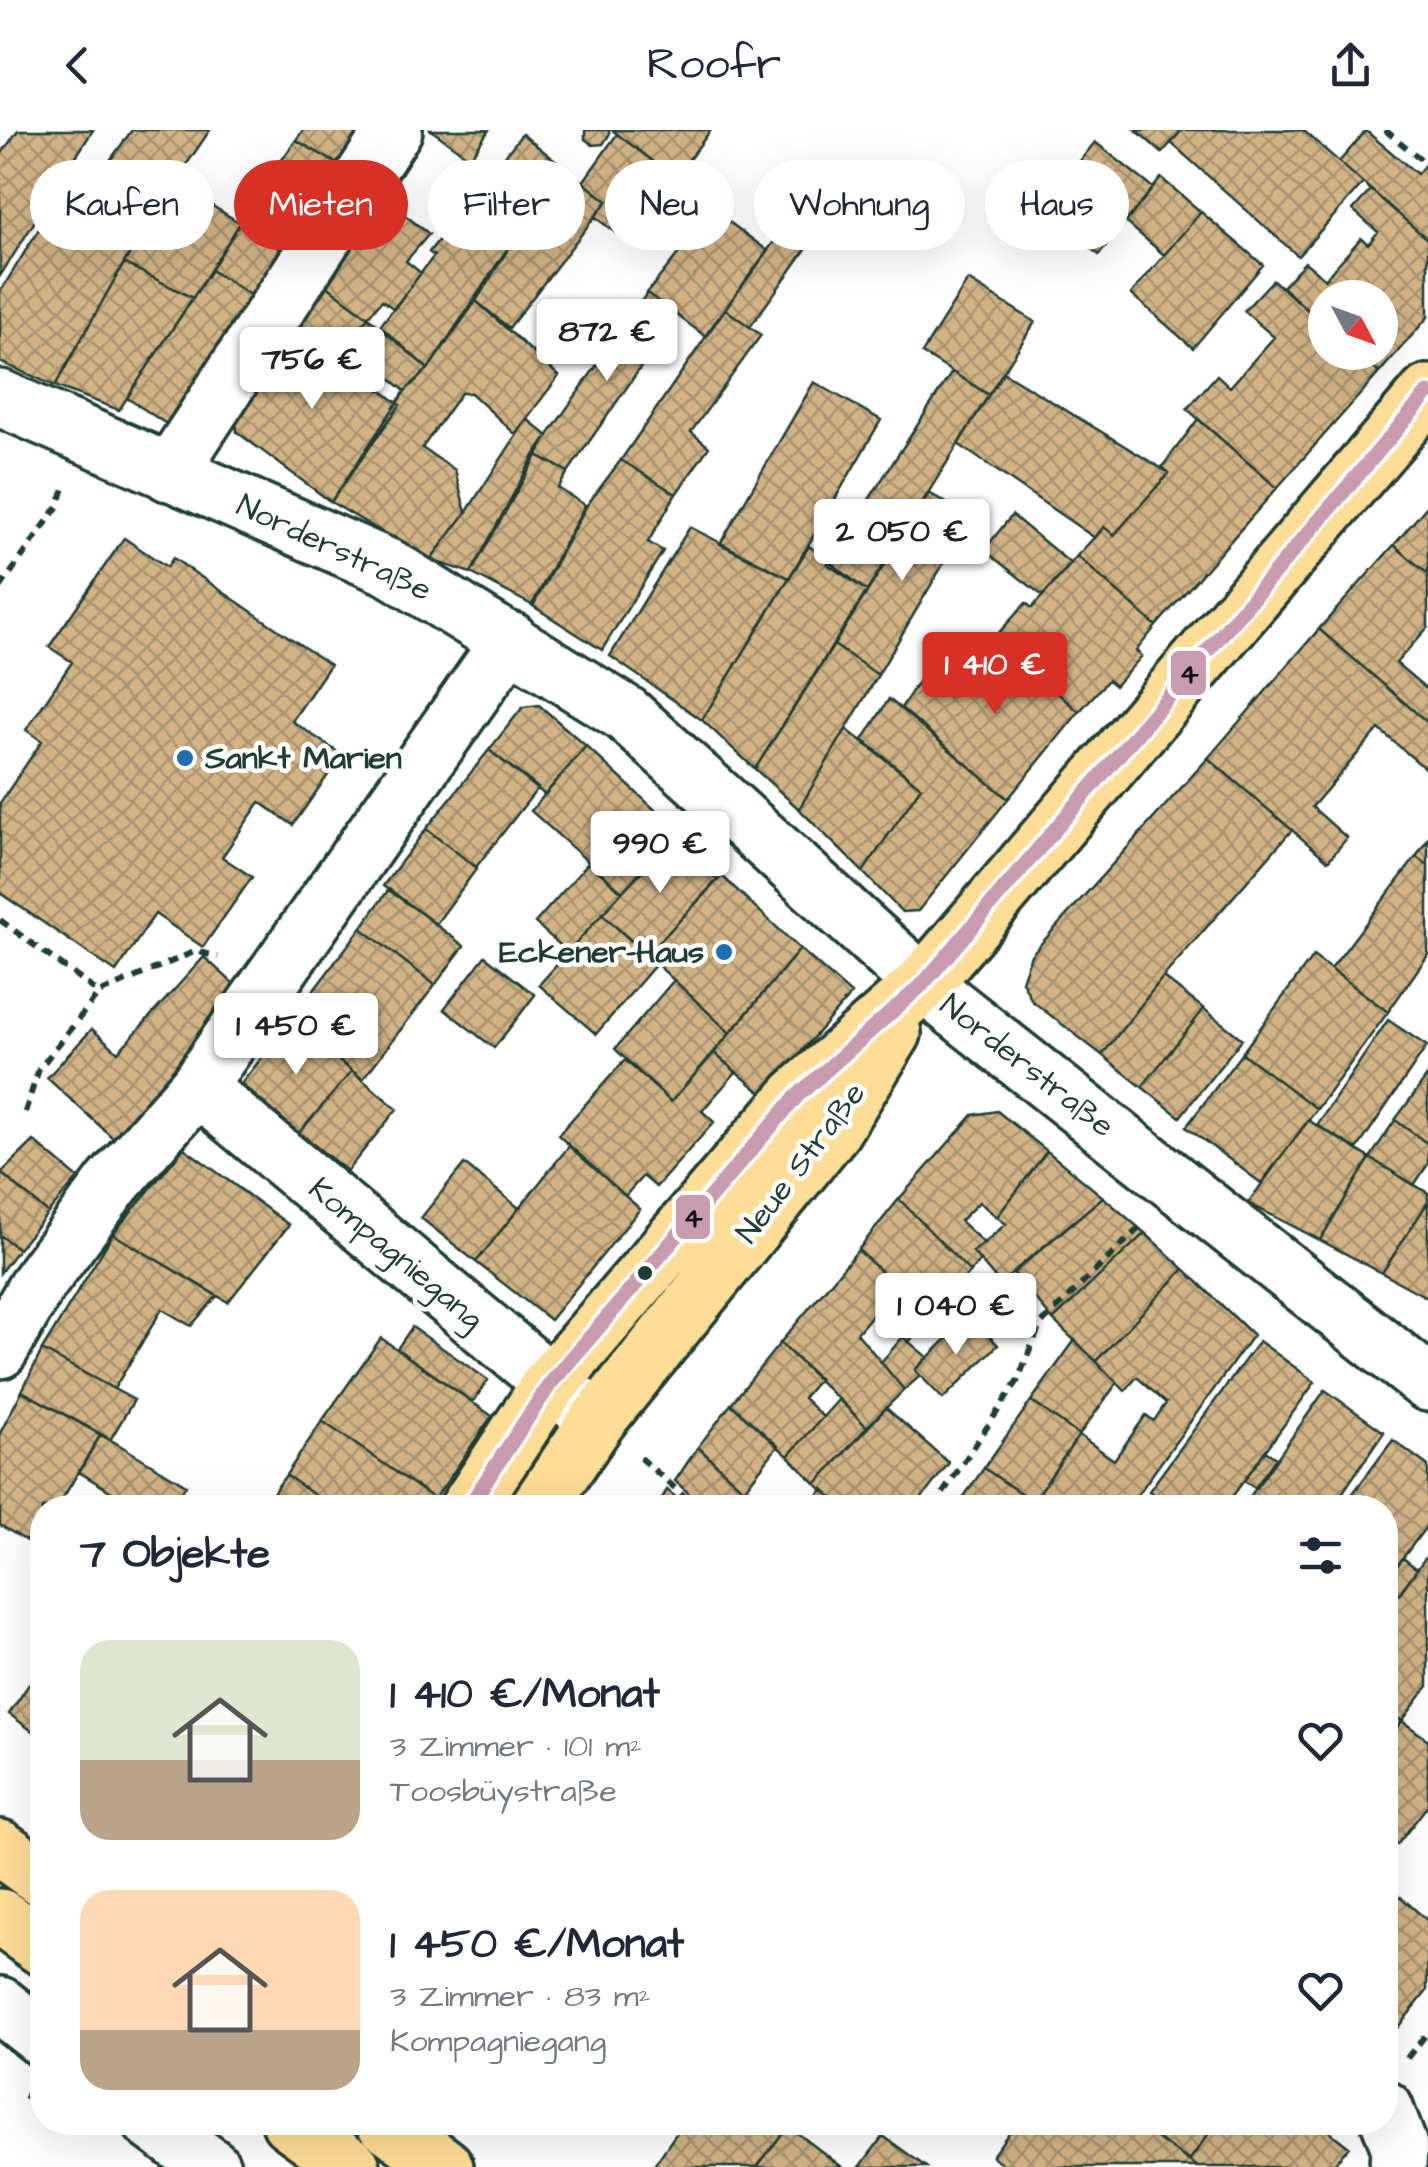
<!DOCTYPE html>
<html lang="de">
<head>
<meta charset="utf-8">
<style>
  :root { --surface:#fff; --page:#f6f6f7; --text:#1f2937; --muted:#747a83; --accent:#d93025 }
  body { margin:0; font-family:"Architects Daughter",sans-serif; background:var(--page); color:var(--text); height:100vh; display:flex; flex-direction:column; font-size:38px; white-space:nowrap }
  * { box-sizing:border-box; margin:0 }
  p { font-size:32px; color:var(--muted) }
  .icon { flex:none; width:55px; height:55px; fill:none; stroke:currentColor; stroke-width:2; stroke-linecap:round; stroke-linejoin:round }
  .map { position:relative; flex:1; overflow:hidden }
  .panel { position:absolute; left:30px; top:1365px; width:1368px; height:640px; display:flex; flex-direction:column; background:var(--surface); border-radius:40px; box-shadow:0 10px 40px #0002 }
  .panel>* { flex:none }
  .guide { position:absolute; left:30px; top:30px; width:1370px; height:90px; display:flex; gap:20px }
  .needle { width:65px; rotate:131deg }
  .tools { position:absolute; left:1308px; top:150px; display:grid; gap:20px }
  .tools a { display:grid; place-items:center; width:90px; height:90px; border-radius:50%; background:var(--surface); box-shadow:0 10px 40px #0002; font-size:50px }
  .price { position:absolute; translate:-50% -85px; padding:0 22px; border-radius:10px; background:#fff; color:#222; font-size:32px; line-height:65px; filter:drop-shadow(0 2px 5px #0008) }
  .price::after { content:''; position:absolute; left:50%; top:60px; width:30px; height:22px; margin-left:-15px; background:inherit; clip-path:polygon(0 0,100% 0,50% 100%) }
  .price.active { background:var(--accent); color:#fff }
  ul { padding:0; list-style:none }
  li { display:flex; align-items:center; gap:30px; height:250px; padding:0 50px }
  li span { display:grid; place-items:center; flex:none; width:280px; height:200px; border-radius:30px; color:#555 }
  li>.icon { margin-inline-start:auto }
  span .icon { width:120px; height:120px; fill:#fffc; stroke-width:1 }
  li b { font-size:42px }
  h2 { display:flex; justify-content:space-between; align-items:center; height:120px; padding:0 50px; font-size:42px }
  .chip { padding:0 35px; border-radius:45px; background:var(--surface); box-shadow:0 10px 40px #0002; font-size:35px; line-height:90px }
  .chip.active { background:var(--accent); color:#fff }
  header { display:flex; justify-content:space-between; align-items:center; height:130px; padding:0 50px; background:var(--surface); font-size:45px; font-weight:600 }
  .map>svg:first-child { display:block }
  .building { fill:url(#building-cross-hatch); stroke:#1f3d34; stroke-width:2.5 }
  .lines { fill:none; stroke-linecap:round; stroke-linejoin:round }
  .minor-casing { stroke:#1f3d34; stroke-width:62 }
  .major-casing { stroke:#1f3d34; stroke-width:62 }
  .path { stroke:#1f3d34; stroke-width:6; stroke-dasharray:10 8; stroke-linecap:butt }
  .minor { stroke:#fff; stroke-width:55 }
  .major { stroke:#fedd96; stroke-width:55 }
  .bus-1-casing { stroke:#fff; stroke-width:22 }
  .bus-1 { stroke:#c99baf; stroke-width:15 }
  .poi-dot { fill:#1f6fb2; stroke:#fff; stroke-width:4 }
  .bus-dot { fill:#1f3d34; stroke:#fff; stroke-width:4 }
  .labels { text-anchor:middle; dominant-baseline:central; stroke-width:9; stroke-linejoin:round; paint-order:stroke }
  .street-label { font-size:32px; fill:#1f3d34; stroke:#fff }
  .poi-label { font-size:32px; font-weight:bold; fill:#1f3d34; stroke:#fff; text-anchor:start }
  .line-badge { stroke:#fff; stroke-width:4 }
  .pale-badge-label { font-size:28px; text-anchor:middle; font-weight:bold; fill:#111 }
</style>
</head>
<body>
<header><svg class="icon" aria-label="back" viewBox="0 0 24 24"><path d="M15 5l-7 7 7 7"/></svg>Roofr<svg class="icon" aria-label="share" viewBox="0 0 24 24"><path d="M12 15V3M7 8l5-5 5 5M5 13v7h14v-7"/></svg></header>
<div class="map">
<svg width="1428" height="2037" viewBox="0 0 1428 2037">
  <defs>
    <pattern id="building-cross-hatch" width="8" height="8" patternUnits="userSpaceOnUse" patternTransform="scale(2.5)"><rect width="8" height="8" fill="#d2b386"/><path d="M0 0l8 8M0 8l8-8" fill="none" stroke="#aa936e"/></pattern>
  </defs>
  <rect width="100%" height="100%" fill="#fff"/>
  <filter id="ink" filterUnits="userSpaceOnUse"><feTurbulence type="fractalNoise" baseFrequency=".01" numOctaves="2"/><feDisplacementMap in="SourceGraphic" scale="20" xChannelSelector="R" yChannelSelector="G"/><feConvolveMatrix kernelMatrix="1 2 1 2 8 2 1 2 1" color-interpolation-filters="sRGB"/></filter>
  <g filter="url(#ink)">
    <path class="building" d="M18 0H93L0 146V26Z
      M132 0H210L144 97 88 61Z
      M303 0H374L348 40 296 10Z
      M431 0H489L470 28Z
      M585 0H609V5L603 14 593 15 585 9Z
      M612 0H711L675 48Z
      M1136 0H1182L1162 23Z
      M1182 0H1303L1363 53 1298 126 1171 13Z
      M1366 1 1417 44 1428 31V110L1339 32Z
      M522 4 566 39 521 98 476 63Z
      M617 4 675 48 629 113 595 87 607 71 583 52Z
      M296 10 348 40 325 73 274 41Z
      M1095 12 1153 58 1099 125 1042 79Z
      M566 39 607 71 509 198 476 171 521 98Z
      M274 41 325 73 291 126 240 93Z
      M1161 48 1201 82 1164 125 1126 92Z
      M70 49 144 97 55 256 0 232V162Z
      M175 53 240 93 193 168 124 133Z
      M1371 60 1428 110V187L1379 243 1357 222H1380V168H1325V195L1282 157 1305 132 1325 149 1361 108 1368 114 1378 102 1353 80Z
      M810 62 834 80 750 197 725 179Z
      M476 63 521 98 428 239 380 196 434 126 429 122Z
      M387 71 429 104 406 131 421 143 394 179 382 170 368 187 322 152Z
      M713 80 768 121 705 206 647 163Z
      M1201 82 1263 135 1193 218 1131 164Z
      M240 93 291 126 261 172 211 140Z
      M124 133 193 168 119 280 55 256Z
      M211 140 261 172 177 301 127 268Z
      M968 150 1035 192 989 265 922 223Z
      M1273 150 1325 195V222H1357L1379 243 1277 358 1187 279 1217 245 1230 257 1274 207 1244 181Z
      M322 152 368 187 338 225 293 190Z
      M647 163 677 185 568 342 535 324Z
      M476 171 559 246 515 304 471 263H461L422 318 455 340 466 383 430 430 331 372 405 261 428 239Z
      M725 179 761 205 691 302 709 317 676 364 621 330Z
      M368 187 428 239 405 261 348 213Z
      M293 190 400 275 331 372 237 302 234 275Z
      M952 242 989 265 867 461 827 434Z
      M1003 242 1169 343 1114 405 1104 397 1095 408 958 314Z
      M814 252 881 290 789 448 720 414Z
      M527 289 548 306 471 443 430 430 466 383Z
      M1198 289 1277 358 1156 496 1077 426 1104 397 1114 405 1169 343 1162 337Z
      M535 324 568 342 558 358 585 375 532 475 471 443Z
      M621 330 676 364 648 412 663 421 602 520 533 476 587 375Z
      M929 363 971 387 878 545 834 515Z
      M1428 375V444L1394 415Z
      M1012 385 1071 434 1043 466 984 420Z
      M690 397 789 448 702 590 610 526Z
      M124 408 167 437 173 428 330 535 292 591 342 625 293 695 260 672 222 727 252 747 203 817 155 784 116 842 0 763V673L42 611 26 600 72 532 49 517Z
      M1394 415 1428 444V497L1396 533 1428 560V593L1319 499Z
      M809 416 867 461 755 639 702 590Z
      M1077 426 1156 496 1136 521 1142 526 1115 556 1108 550 1079 582 995 507 1026 473 1032 478Z
      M1319 499 1428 593V641L1379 599 1312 677 1347 708 1328 731 1208 628Z
      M995 507 1079 582 1008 669 901 578 922 546 949 566Z
      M834 515 878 545 799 679 755 639Z
      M889 569 1008 669 918 781 902 782 863 742 921 657 863 610Z
      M539 575 586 616 545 665 489 620 523 577Z
      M846 599 921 657 863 742 799 679Z
      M586 616 679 702 622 762 531 681Z
      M489 620 538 658 476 737 426 699Z
      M1208 628 1292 700 1163 847 1102 925 1032 871 1022 851 1031 825Z
      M426 699 477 738 436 794 383 756Z
      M673 706 717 750 647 825 602 784Z
      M1428 709V735L1416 727Z
      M1416 727 1428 735V825L1388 882 1331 839Z
      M589 732 622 762 568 822 535 793Z
      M722 746 800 819 730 903 647 825Z
      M389 759 464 816 435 855 361 798Z
      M602 784 656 834 596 904 539 855Z
      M361 798 435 855 363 949 289 893Z
      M800 819 851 864 764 965 714 923Z
      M485 826 535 865 494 918 444 879Z
      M1313 826 1388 882 1317 979 1242 923Z
      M204 827 244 863 113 1008 47 948 92 899 118 922Z
      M1163 847 1204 879 1142 957 1102 925Z
      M674 850 730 903 671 972 615 919Z
      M1204 879 1242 909 1180 987 1142 957Z
      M1388 890 1427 916 1357 1019 1317 995Z
      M289 893 352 941 299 1003 241 954Z
      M714 923 736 942 702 981 714 992 656 1057 643 1046 625 1066 558 1005 625 930 671 972Z
      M1242 923 1317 979 1261 1053 1186 997Z
      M352 941 397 979 347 1041 299 1003Z
      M1428 945V1014L1395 990Z
      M997 981 1047 1021 997 1087 979 1072 960 1091 984 1113 973 1122 980 1131 970 1142 899 1069 973 985Z
      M1308 990 1370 1028 1320 1110 1248 1073Z
      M1395 990 1428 1014V1034L1414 1055 1370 1028Z
      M34 1011 78 1048 48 1083 1 1043Z
      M569 1016 640 1079 550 1190 476 1132Z
      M184 1018 289 1095 228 1172 113 1104Z
      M1047 1021 1103 1067 1000 1154 973 1122 1006 1094 997 1087Z
      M1370 1028 1428 1063V1072L1382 1143 1320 1110Z
      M464 1034 519 1078 476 1132 421 1088Z
      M1 1043 48 1083 18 1119 0 1105Z
      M1103 1067 1145 1103 1053 1190 1013 1142Z
      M899 1069 970 1142 929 1187 858 1120Z
      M1428 1072V1168L1382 1143Z
      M1145 1103 1184 1139 1096 1231 1053 1190Z
      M113 1104 217 1166 191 1196 162 1179 114 1259 42 1220Z
      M0 1105 18 1119 0 1143Z
      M858 1120 929 1187 909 1212 874 1183 857 1203 904 1260 867 1297 780 1213Z
      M1184 1139 1253 1205 1128 1378H1040L1033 1372 1079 1305 1114 1330 1146 1285 1154 1291 1166 1273 1137 1247 1125 1261 1096 1231Z
      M970 1186 998 1215 943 1269 915 1240Z
      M412 1197 488 1250 473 1272 397 1219Z
      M903 1207 927 1227 915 1240 920 1246 904 1260 881 1232Z
      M381 1208 492 1286 435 1369 322 1291Z
      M1075 1210 1117 1253 1079 1305 1031 1271Z
      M1259 1211 1315 1252 1224 1378H1172L1149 1361Z
      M780 1213 819 1249 803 1268 823 1287 788 1326 731 1274Z
      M42 1220 134 1270 110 1310 22 1261Z
      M1325 1260 1384 1302 1332 1378H1242Z
      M22 1261 101 1304 57 1378H42V1402L35 1416 0 1395V1303Z
      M839 1269 867 1297 816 1354 788 1326Z
      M1031 1271 1079 1305 1033 1372 984 1338Z
      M731 1274 778 1316 744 1360 698 1317Z
      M886 1278 949 1333 914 1378H844L816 1354Z
      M322 1291 435 1369 428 1378H333L286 1345Z
      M101 1304 186 1355 172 1378H138L79 1342Z
      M1393 1310 1428 1336V1394L1385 1452V1378H1342Z
      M698 1317 744 1360 763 1378H705L675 1351Z
      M1265 1321 1276 1328 1255 1358 1244 1351Z
      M984 1338 1033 1372 1029 1378H956Z
      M286 1345 333 1378H262Z
      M823 1359 844 1378H808Z
      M667 1360 689 1378H656Z
      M1428 1424V1556L1402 1591 1385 1578V1483Z
      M1403 1428 1417 1439 1392 1474 1385 1469V1452Z
      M42 1535V1608L9 1584Z
      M1385 1578 1402 1591 1385 1613Z
      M1402 1591 1428 1610V1675L1397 1715 1385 1706V1613Z
      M1385 1753 1428 1791 1427 1861 1394 1902 1385 1895Z
      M684 1992H791L757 2037H653Z
      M1017 1992H1134L1198 2037H1007L992 2026Z
      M1134 1992H1217L1189 2031Z
      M1217 1992H1317L1349 2017 1331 2037H1198L1189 2031Z
      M788 1996 842 2037H757Z
      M883 2006 926 2037H860Z"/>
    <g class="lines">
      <g class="minor-casing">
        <path id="minor" d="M0 268 390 438 626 584 923 854 1428 1253
          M169 343 394 0
          M197 957 597 1291
          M0 1220 37 1155 113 1053 197 957 510 510
          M0 1875 42 1908
          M1385 1979 1399 2016 1398 2037
          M151 1992 212 2037"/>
      </g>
      <g class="major-casing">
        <path id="major" d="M468 1378 550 1254 797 966 923 854 1428 263
          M538 1378 597 1291 833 1000 893 903
          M0 1718 42 1748
          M0 1787 42 1817
          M290 1992 352 2037
          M384 1992 445 2037"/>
      </g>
      <path class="path" d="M1385 0 1428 35
        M0 458 58 376 64 358
        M0 790 99 863
        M25 982 39 939 99 863 196 821 218 827
        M640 1328 698 1378
        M933 1378 1017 1252 1040 1195 1140 1097
        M1407 1928 1428 1902
        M24 1965 42 1974"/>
      <use href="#minor" class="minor"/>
      <use href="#major" class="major"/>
      <g class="bus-1-casing">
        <path id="bus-1" d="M468 1378 550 1254 797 966 923 854 1428 263"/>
      </g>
      <use href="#bus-1" class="bus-1"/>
    </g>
  </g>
  <g class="poi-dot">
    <circle cx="185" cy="628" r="10"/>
    <circle cx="724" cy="822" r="10"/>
  </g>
  <circle class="bus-dot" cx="645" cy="1143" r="9"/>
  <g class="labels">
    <g class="street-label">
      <text transform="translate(334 418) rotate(25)">Norderstraße</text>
      <text transform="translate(1027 936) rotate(38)">Norderstraße</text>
      <text transform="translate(801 1033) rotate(-53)">Neue Straße</text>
      <text transform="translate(396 1124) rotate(40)">Kompagniegang</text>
    </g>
    <g class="poi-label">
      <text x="205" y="628">Sankt Marien</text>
      <text x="704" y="822" text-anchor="end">Eckener-Haus</text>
    </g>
  </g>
  <g class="line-badge">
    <rect x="1169" y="519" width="39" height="48" rx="10" fill="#c99baf"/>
    <rect x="674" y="1063" width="38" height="48" rx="10" fill="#c99baf"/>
  </g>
  <g class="pale-badge-label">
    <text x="1189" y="553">4</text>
    <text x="693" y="1097">4</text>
  </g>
</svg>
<div class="tools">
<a><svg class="needle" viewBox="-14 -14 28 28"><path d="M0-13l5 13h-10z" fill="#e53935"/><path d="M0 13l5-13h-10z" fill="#747a83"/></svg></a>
</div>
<b class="price" style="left:607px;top:254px">872 €</b>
<b class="price" style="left:312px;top:282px">756 €</b>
<b class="price" style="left:902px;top:454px">2 050 €</b>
<b class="price active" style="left:995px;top:587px">1 410 €</b>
<b class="price" style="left:660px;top:766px">990 €</b>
<b class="price" style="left:296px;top:948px">1 450 €</b>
<b class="price" style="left:956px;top:1228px">1 040 €</b>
<div class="guide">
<a class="chip">Kaufen</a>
<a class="chip active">Mieten</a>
<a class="chip">Filter</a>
<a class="chip">Neu</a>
<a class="chip">Wohnung</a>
<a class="chip">Haus</a>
</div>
<section class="panel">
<h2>7 Objekte<svg class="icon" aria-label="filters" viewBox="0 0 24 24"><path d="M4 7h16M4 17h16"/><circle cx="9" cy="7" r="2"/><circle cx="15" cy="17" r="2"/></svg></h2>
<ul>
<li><span style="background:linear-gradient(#dfe7d0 60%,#b9a48a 0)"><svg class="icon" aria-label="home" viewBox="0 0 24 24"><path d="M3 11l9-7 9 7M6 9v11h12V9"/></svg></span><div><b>1 410 €/Monat</b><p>3 Zimmer · 101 m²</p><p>Toosbüystraße</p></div><svg class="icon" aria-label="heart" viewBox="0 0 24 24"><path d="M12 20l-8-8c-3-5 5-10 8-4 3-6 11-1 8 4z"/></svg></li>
<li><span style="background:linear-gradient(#ffd9b3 70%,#b9a48a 0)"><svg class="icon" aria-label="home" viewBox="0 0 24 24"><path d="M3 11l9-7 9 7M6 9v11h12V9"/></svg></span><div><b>1 450 €/Monat</b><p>3 Zimmer · 83 m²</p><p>Kompagniegang</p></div><svg class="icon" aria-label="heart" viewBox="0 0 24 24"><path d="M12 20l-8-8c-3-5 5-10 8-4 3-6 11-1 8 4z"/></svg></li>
</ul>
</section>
</div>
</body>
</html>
